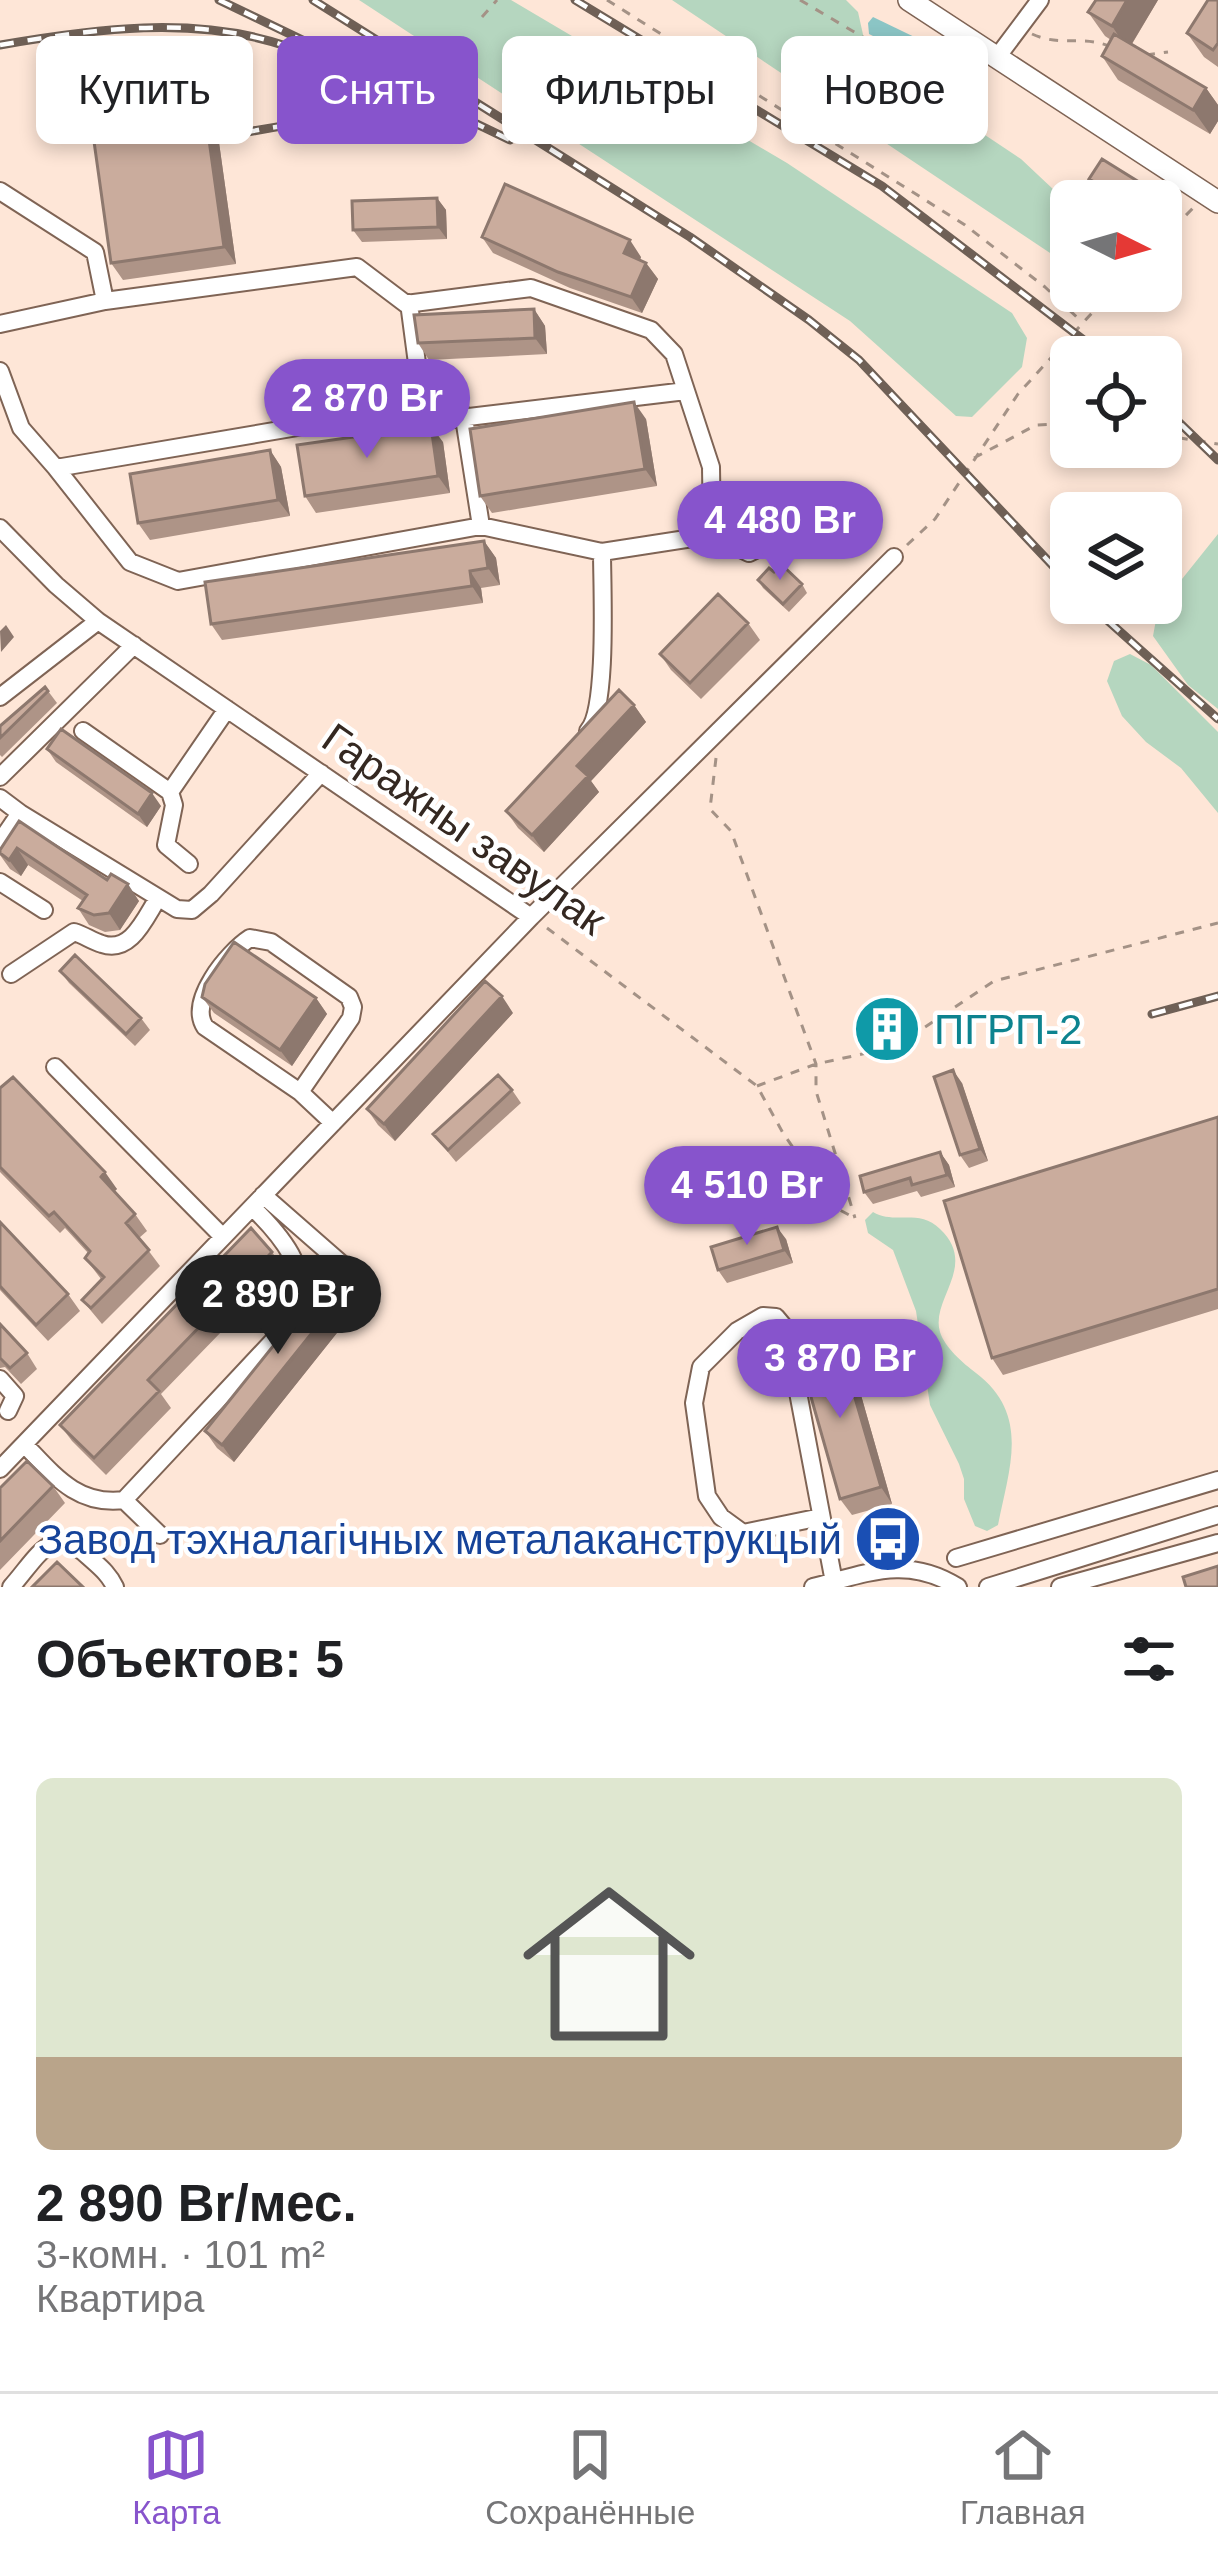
<!DOCTYPE html>
<html lang="ru">
<head>
<meta charset="utf-8">
<style>
  :root { --surface:#fff; --page:#f6f6f6; --text:#202124; --muted:#757577; --line:#e0e0e0; --accent:#8754cc }
  body { margin:0; font-family:Helvetica,sans-serif; background:var(--page); color:var(--text); height:100vh; display:flex; flex-direction:column; font-size:45px; white-space:nowrap }
  * { box-sizing:border-box; margin:0 }
  p { font-size:39px; color:var(--muted) }
  .icon { flex:none; width:66px; height:66px; fill:none; stroke:currentColor; stroke-width:2; stroke-linecap:round; stroke-linejoin:round }
  .map { position:relative; height:1587px; overflow:hidden }
  .side { display:flex; flex-direction:column; background:var(--surface); flex:1 }
  .side>* { flex:none }
  .top-card { position:absolute; left:36px; top:36px; width:1146px; height:108px; display:flex; gap:24px }
  .needle { width:78px; rotate:95deg }
  .controls { position:absolute; left:1050px; top:180px; display:grid; gap:24px }
  .controls a { display:grid; place-items:center; width:132px; height:132px; border-radius:18px; background:var(--surface); box-shadow:0 6px 18px #0003; font-size:60px }
  .price { position:absolute; translate:-50% -102px; padding:0 27px; border-radius:42px; background:var(--accent); color:#fff; font-size:39px; line-height:78px; filter:drop-shadow(0 3px 6px #0008) }
  .price::after { content:''; position:absolute; left:50%; top:72px; width:36px; height:27px; margin-left:-18px; background:inherit; clip-path:polygon(0 0,100% 0,50% 100%) }
  .price.selected { background:#222; color:#fff }
  ul { padding:0; list-style:none }
  li { display:grid; align-content:center; gap:24px; height:636px; padding:0 36px }
  li span { display:grid; place-items:center; height:372px; border-radius:18px; color:#555 }
  li>.icon { margin-inline-start:auto }
  span .icon { width:216px; height:216px; fill:#fffc; stroke-width:1 }
  li b { font-size:51px }
  h2 { display:flex; justify-content:space-between; align-items:center; height:144px; padding:0 36px; font-size:51px }
  .chip { padding:0 42px; border-radius:18px; background:var(--surface); box-shadow:0 6px 18px #0003; font-size:42px; line-height:108px }
  .chip.selected { background:var(--accent); color:#fff }
  .tabs { display:flex; justify-content:space-around; align-items:center; height:168px; border-top:3px solid var(--line); background:var(--surface); font-size:33px; color:var(--muted) }
  .tabs a { display:grid; justify-items:center; gap:6px }
  .tabs .selected { color:var(--accent) }
  .map>svg:first-child { display:block }
  .green { fill:#b5d6bf }
  .water { fill:#8bc5c5 }
  .lines { fill:none; stroke-linecap:round; stroke-linejoin:round }
  .minor-casing { stroke:#7f6455; stroke-width:20 }
  .major-casing { stroke:#7f6455; stroke-width:24 }
  .path { stroke:#a49286; stroke-width:3; stroke-dasharray:9 9; stroke-linecap:butt }
  .minor { stroke:#fff; stroke-width:16 }
  .major { stroke:#fff; stroke-width:21 }
  .rail-casing { stroke:#6f6056; stroke-width:9 }
  .rail { stroke:#fff; stroke-width:4.5; stroke-dasharray:14; stroke-linecap:butt }
  .wall { fill:#ae9487 }
  .shaded-wall { fill:#8d786e }
  .building { fill:#caac9d; stroke:#8d786e; stroke-width:3 }
  .labels { text-anchor:middle; dominant-baseline:central; stroke-width:9; stroke-linejoin:round; paint-order:stroke }
  .street-label { font-size:42px; fill:#342821; stroke:#fff }
  .culture-label { font-size:42px; fill:#0d838f; stroke:#fff; text-anchor:start }
  .transit-label { font-size:42px; fill:#164399; stroke:#fff; text-anchor:end }
</style>
</head>
<body>
<div class="map">
<svg width="1218" height="1587" viewBox="0 0 1218 1587">
  <rect width="100%" height="100%" fill="#fee6d7"/>
  <path class="green" d="M359 0H511L787 163 1012 313 1027 338 1022 367 972 417 956 416 850 321Z
    M672 0H846L858 12 868 57 1021 159 1071 206V267Z
    M1218 534V709L1188 685 1153 636 1158 609Z
    M1130 654 1151 665 1218 732V813L1181 768 1146 742 1122 716 1107 681 1114 661Z
    M873 1212C895 1225 919 1208 940 1229 979 1266 930 1299 940 1332 945 1348 963 1363 976 1373 1031 1415 1009 1468 998 1525L987 1531 975 1526 964 1499V1479L959 1464 930 1405 916 1311 893 1250 868 1233 865 1220Z"/>
  <path class="water" d="M873 17 931 45V57H915L869 34 868 23Z"/>
  <g class="lines">
    <g class="minor-casing">
      <path id="minor" d="M998 56 1040 0
        M0 191 95 252 105 301
        M409 303 418 371 447 385 464 418 481 526
        M0 324 105 301 357 267 406 304 531 288 651 330 674 354 711 467 712 535 749 553 799 528
        M0 371 21 428 56 468
        M0 528 56 585 98 621 531 917
        M602 552 481 526 178 581 130 562 56 468 374 414 427 422 686 391
        M0 697 98 621
        M83 731 170 792 227 709
        M588 731C608 709 602 587 602 552L712 535
        M0 777 134 645
        M170 792 174 805 166 845 189 864
        M0 798 20 813
        M0 842 20 813 177 909 192 910 211 894 321 773
        M0 882 44 910
        M11 974 74 932C84 935 92 941 102 944 131 954 145 918 158 898
        M55 1067 223 1237
        M300 1092 351 1018 353 1007 349 997 271 942 250 938C227 953 188 1001 205 1027L300 1092 333 1123
        M263 1195 351 1272
        M0 1379 15 1396 8 1411
        M24 1444C54 1475 77 1506 124 1500L299 1313C313 1272 279 1233 252 1207
        M0 1469 531 917 894 557
        M124 1500 160 1535
        M821 1517 743 1533 721 1517 707 1496 694 1403 701 1367 737 1331 763 1316 776 1317 786 1329 834 1582
        M956 1558 1218 1480
        M11 1587C38 1557 52 1521 90 1558 100 1567 109 1574 115 1587
        M813 1587C868 1573 907 1555 958 1587
        M988 1587 1218 1515
        M1060 1587 1218 1543"/>
    </g>
    <g class="major-casing">
      <path id="major" d="M909 0 1218 202"/>
    </g>
    <path class="path" d="M607 0 965 225 1045 287 1082 322
      M800 0 949 88
      M482 17 497 0
      M1032 34C1060 47 1081 35 1109 46
      M1146 55 1168 52
      M1161 241 1193 208
      M1161 435 1218 444
      M974 458 1036 425 1071 423
      M907 545 935 519 1018 394 1112 291
      M716 758 710 809 731 831 816 1064V1091L855 1218
      M547 928 757 1086 783 1133 834 1207 853 1217
      M757 1086 816 1064 895 1047 994 981 1218 923"/>
    <use href="#minor" class="minor"/>
    <use href="#major" class="major"/>
    <g class="rail-casing">
      <path id="rail" d="M219 0 510 140
        M313 0 690 237 809 320 859 360 1071 585
        M575 0 882 186 1106 357
        M0 45C93 29 195 15 286 46
        M218 138C297 121 387 108 466 130
        M1161 405 1218 460
        M1088 603 1218 719
        M1152 1014 1218 996"/>
    </g>
    <use href="#rail" class="rail"/>
  </g>
  <path class="wall" d="M1158 0 1132 44 1206 88 1218 105V121L1210 134 1118 80 1102 56 1111 40 1105 36 1088 12Z
    M1218 0V67L1204 57 1187 33Z
    M216 121 236 264 123 280 111 263Z
    M1089 179 1139 182 1145 191 1138 201H1117L1095 188Z
    M437 198 446 210 447 239 362 242 353 230Z
    M482 237 641 257 640 260 646 263 658 279 642 313 570 288 493 253Z
    M534 309 545 326 547 354 429 360 418 343Z
    M646 419 657 486 492 513 480 496Z
    M443 442 450 493 316 513 305 496Z
    M270 450 281 467 290 516 150 540 138 523Z
    M484 541 496 558 500 585 481 588 483 603 222 640 211 624Z
    M774 572 802 584 807 593 789 612 763 588 758 580Z
    M748 623 760 640 701 699 671 670 660 654Z
    M45 687 57 703 2 757 0 755V726Z
    M634 705 646 722 591 781 599 792 544 852 518 828 506 811Z
    M47 749 161 806 147 827 56 762Z
    M19 821 139 901 120 930 105 932 89 925 78 908 83 901 28 865 21 876 10 869 0 855V850Z
    M60 971 141 1018 150 1030 135 1046 69 983Z
    M202 997 316 998 327 1014 292 1066 214 1013Z
    M890 1012 899 1040 883 1046 878 1037Z
    M513 1013 395 1141 378 1125 367 1109Z
    M962 1083 988 1161 969 1168 960 1155Z
    M0 1088 117 1189 114 1191 135 1214 147 1231 139 1238 160 1266 102 1324 82 1300 101 1279 85 1258 88 1253 65 1228 60 1233 0 1172Z
    M512 1090 521 1103 456 1162 433 1134Z
    M1218 1117V1309L1003 1375 992 1358Z
    M940 1152 949 1165 955 1187 921 1197 917 1191 873 1204 864 1192Z
    M0 1222 68 1294 80 1311 48 1341 0 1290Z
    M786 1239 793 1263 727 1283 718 1270Z
    M272 1252 283 1268 161 1394 171 1408 106 1475 72 1441 60 1425Z
    M364 1299 234 1462 217 1448 205 1431Z
    M0 1324 27 1353 37 1369 21 1384 5 1367 0 1368Z
    M839 1343 851 1360 892 1504 852 1515 840 1499Z
    M53 1486 65 1503 0 1570V1488Z"/>
  <path class="shaded-wall" d="M1127 0H1158L1128 50 1112 26Z
    M1206 88 1218 105V121L1210 134 1193 110Z
    M204 104 216 121 236 264 224 247Z
    M1139 182 1145 191 1138 201H1127Z
    M437 198 446 210 447 239 438 227Z
    M630 240 641 257 636 269 624 253Z
    M646 263 658 279 642 313 631 297Z
    M534 309 545 326 547 354 535 338Z
    M634 402 646 419 657 486 645 469Z
    M431 426 443 442 450 493 438 476Z
    M270 450 281 467 290 516 278 500Z
    M484 541 496 558 500 585 488 568Z
    M470 571 481 588 483 603 472 586Z
    M6 625 14 637 1 652 0 631Z
    M634 705 646 722 591 781 599 792 544 852 532 835 577 766Z
    M152 793 161 806 147 827 138 814Z
    M17 848 28 865 21 876 9 860Z
    M128 884 139 901 120 930 109 913Z
    M502 996 513 1013 395 1141 384 1124Z
    M316 998 327 1014 292 1066 280 1050Z
    M884 1004 890 1012 899 1040 893 1032Z
    M953 1070 962 1083 988 1161 980 1149Z
    M940 1152 949 1165 955 1187 947 1175Z
    M105 1172 117 1189 113 1193 101 1177Z
    M777 1227 786 1239 793 1263 784 1250Z
    M352 1283 364 1299 234 1462 222 1445Z
    M839 1343 851 1360 892 1504 881 1487Z"/>
  <path class="building" d="M1096 0H1127L1112 26 1088 12Z
    M1208 0H1218V43L1213 50 1187 33Z
    M1114 34 1206 88 1193 110 1102 56Z
    M204 104 224 247 111 263 91 120Z
    M1102 159 1139 182 1127 201 1089 179Z
    M505 184 630 240 624 253 646 263 631 297 558 272 482 237Z
    M437 198 438 227 353 230 352 201Z
    M534 309 535 338 418 343 414 315Z
    M634 402 645 469 480 496 470 429Z
    M431 426 438 476 305 496 297 445Z
    M270 450 278 500 138 523 130 474Z
    M484 541 488 568 470 571 472 586 211 624 205 582Z
    M781 564 802 584 783 604 758 580 769 568 774 572Z
    M718 594 748 623 690 683 660 654Z
    M45 687 48 691 0 738V726Z
    M619 690 634 705 577 766 588 776 532 835 506 811Z
    M61 729 152 793 138 814 47 749Z
    M19 821 107 880 111 874 128 884 109 913 94 915 78 908 87 895 17 848 9 860 0 853V850Z
    M234 942 316 998 280 1050 202 997 205 984Z
    M75 955 141 1018 126 1034 60 971Z
    M485 981 502 996 384 1124 367 1109Z
    M884 1004 893 1032 878 1037 868 1009Z
    M953 1070 980 1149 960 1155 934 1077Z
    M498 1075 512 1090 448 1150 433 1134Z
    M13 1077 105 1172 101 1177 135 1214 126 1223 149 1250 91 1308 82 1300 104 1277 85 1258 90 1251 54 1212 49 1216 0 1167V1088Z
    M1218 1117V1289L992 1358 944 1201Z
    M940 1152 947 1175 912 1185 910 1178 864 1192 860 1176Z
    M0 1222 68 1294 36 1325 0 1286Z
    M777 1227 784 1250 718 1270 711 1247Z
    M251 1228 272 1252 148 1380 159 1391 94 1458 60 1425Z
    M335 1269 352 1283 222 1445 205 1431Z
    M0 1324 27 1353 10 1368 0 1358Z
    M839 1343 881 1487 840 1499 799 1355Z
    M27 1461 53 1486 0 1541V1488Z
    M57 1562 83 1587H32Z
    M1218 1566V1587H1186L1183 1577Z"/>
  <defs>
    <g id="building-disc" transform="scale(3.45)"><circle r="9.5" fill="#0f9aa8" stroke="#fff"/><path d="M-4-6H4V6H1V3H-1V6H-4ZM-2.5-4.3h1.7v1.8h-1.7ZM.8-4.3h1.7v1.8H.8ZM-2.5-1h1.7V.8h-1.7ZM.8-1h1.7V.8H.8Z" fill="#fff"/></g>
    <g id="bus-disc" transform="scale(3.45)"><circle r="9.5" fill="#1a4fb4" stroke="#fff"/><path d="M-5-6H5V4H4V6H2V4H-2V6H-4V4H-5ZM-3.5-4V0h7V-4ZM-3.5 1.2v1.5H-2V1.2ZM2 1.2v1.5H3.5V1.2Z" fill="#fff"/></g>
  </defs>
  <g fill-rule="evenodd">
    <use href="#building-disc" x="887" y="1029"/>
    <use href="#bus-disc" x="888" y="1539"/>
  </g>
  <g class="labels">
    <g class="street-label">
      <text transform="translate(464 829) rotate(35)">Гаражны завулак</text>
    </g>
    <g class="culture-label">
      <text x="934" y="1029">ПГРП-2</text>
    </g>
    <g class="transit-label">
      <text x="842" y="1539">Завод тэхналагічных металаканструкцый</text>
    </g>
  </g>
</svg>
<div class="controls">
<a><svg class="needle" viewBox="-14 -14 28 28"><path d="M0-13l5 13h-10z" fill="#e53935"/><path d="M0 13l5-13h-10z" fill="#757577"/></svg></a>
<a><svg class="icon" aria-label="locate" viewBox="0 0 24 24"><circle cx="12" cy="12" r="6"/><path d="M12 2v4M12 18v4M2 12h4M18 12h4"/></svg></a>
<a><svg class="icon" aria-label="layers" viewBox="0 0 24 24"><path d="M12 4l9 5-9 5-9-5zM3 14l9 5 9-5"/></svg></a>
</div>
<b class="price" style="left:367px;top:461px">2 870 Br</b>
<b class="price" style="left:780px;top:583px">4 480 Br</b>
<b class="price" style="left:747px;top:1248px">4 510 Br</b>
<b class="price selected" style="left:278px;top:1357px">2 890 Br</b>
<b class="price" style="left:840px;top:1421px">3 870 Br</b>
<div class="top-card">
<a class="chip">Купить</a>
<a class="chip selected">Снять</a>
<a class="chip">Фильтры</a>
<a class="chip">Новое</a>
</div>
</div>
<section class="side">
<h2>Объектов: 5<svg class="icon" aria-label="filters" viewBox="0 0 24 24"><path d="M4 7h16M4 17h16"/><circle cx="9" cy="7" r="2"/><circle cx="15" cy="17" r="2"/></svg></h2>
<ul>
<li><span style="background:linear-gradient(#dfe7d0 75%,#b9a48a 0)"><svg class="icon" aria-label="home" viewBox="0 0 24 24"><path d="M3 11l9-7 9 7M6 9v11h12V9"/></svg></span><div><b>2 890 Br/мес.</b><p>3-комн. · 101 m²</p><p>Квартира</p></div></li>
</ul>
</section>
<nav class="tabs">
<a class="selected"><svg class="icon" aria-label="map" viewBox="0 0 24 24"><path d="M3 6l6-2 6 2 6-2v14l-6 2-6-2-6 2zM9 4v14M15 6v14"/></svg>Карта</a>
<a><svg class="icon" aria-label="saved" viewBox="0 0 24 24"><path d="M7 4h10v16l-5-4-5 4z"/></svg>Сохранённые</a>
<a><svg class="icon" aria-label="home" viewBox="0 0 24 24"><path d="M3 11l9-7 9 7M6 9v11h12V9"/></svg>Главная</a>
</nav>
</body>
</html>
